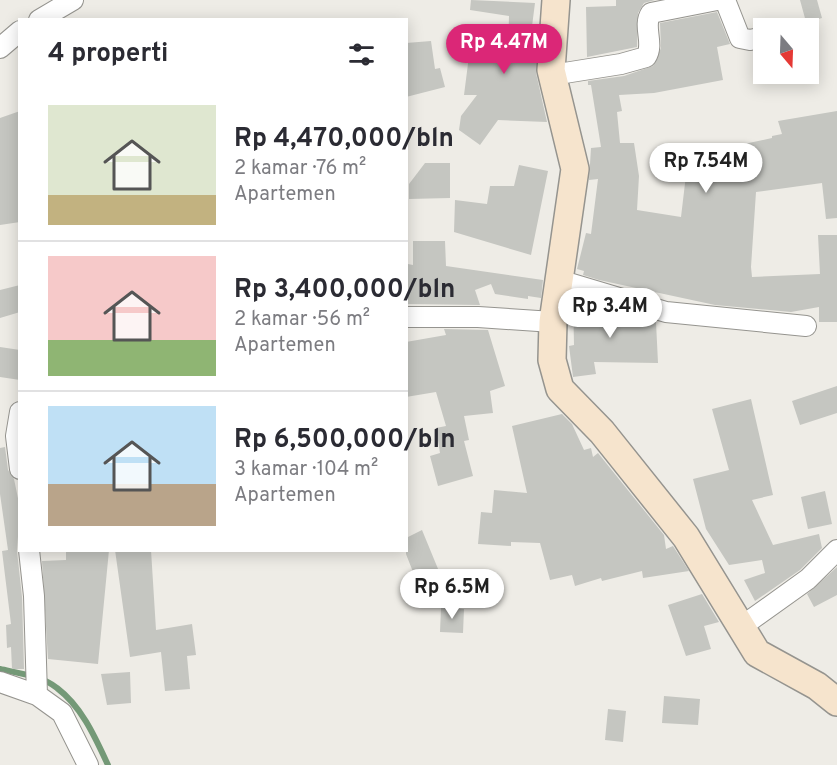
<!DOCTYPE html>
<html lang="id">
<head>
<meta charset="utf-8">
<style>
  :root { --surface:#fff; --page:#f2f2f3; --text:#2b2b33; --muted:#7c7c81; --line:#e1e1e2; --accent:#db2777 }
  body { margin:0; font-family:Overpass,sans-serif; background:var(--page); color:var(--text); height:100vh; display:flex; flex-direction:column; font-size:22px; white-space:nowrap }
  * { box-sizing:border-box; margin:0 }
  p { font-size:20px; color:var(--muted) }
  .icon { flex:none; width:33px; height:33px; fill:none; stroke:currentColor; stroke-width:2; stroke-linecap:round; stroke-linejoin:round }
  .map { position:relative; flex:1; overflow:hidden }
  .drawer { position:absolute; left:18px; top:18px; width:390px; height:534px; display:flex; flex-direction:column; background:var(--surface); border-radius:0px; box-shadow:0 3px 15px #0003 }
  .drawer>* { flex:none }
  .needle { width:39px; rotate:161deg }
  .tools { position:absolute; left:753px; top:18px; display:grid; gap:12px }
  .tools a { display:grid; place-items:center; width:66px; height:66px; border-radius:0px; background:var(--surface); box-shadow:0 3px 15px #0003; font-size:30px }
  .price { position:absolute; translate:-50% -51px; padding:0 14px; border-radius:21px; background:#fff; color:#222; font-size:20px; line-height:39px; filter:drop-shadow(0 2px 3px #0008) }
  .price::after { content:''; position:absolute; left:50%; top:36px; width:18px; height:14px; margin-left:-9px; background:inherit; clip-path:polygon(0 0,100% 0,50% 100%) }
  .price.selected { background:var(--accent); color:#fff }
  ul { padding:0; list-style:none }
  li { display:flex; align-items:center; gap:18px; height:150px; padding:0 30px }
  li+li { border-top:2px solid var(--line) }
  li span { display:grid; place-items:center; flex:none; width:168px; height:120px; border-radius:0px; color:#555 }
  li>.icon { margin-inline-start:auto }
  span .icon { width:72px; height:72px; fill:#fffc; stroke-width:1 }
  li b { font-size:26px }
  h2 { display:flex; justify-content:space-between; align-items:center; height:72px; padding:0 30px; font-size:26px }
  .map>svg:first-child { display:block }
  .lines { fill:none; stroke-linecap:round; stroke-linejoin:round }
  .stream { stroke:#749977; stroke-width:6 }
  .building { fill:#c5c6c1 }
  .street-casing { stroke:#95948f; stroke-width:22 }
  .secondary-casing { stroke:#95948f; stroke-width:30 }
  .street { stroke:#fff; stroke-width:20 }
  .secondary { stroke:#f6e4cd; stroke-width:27 }
</style>
</head>
<body>
<div class="map">
<svg width="837" height="765" viewBox="0 0 837 765">
  <rect width="100%" height="100%" fill="#eeece6"/>
  <g class="lines">
    <path class="stream" d="M0 669C18 673 43 676 57 688 82 707 95 737 108 765"/>
  </g>
  <path class="building" d="M471 0 535 3 531 34H538L536 73 547 122 498 120 480 145 459 130 461 116 477 95H464L470 48 508 53 509 16 470 10Z
    M616 0H655L644 3 638 13 637 47 587 57 586 7 616 6Z
    M800 0H817L822 18 806 22Z
    M717 12 730 44 717 47 723 80 654 93 619 95 622 111 617 112 620 143H634L639 176 637 210 681 217 686 175H677L683 157 772 138V136L782 134 778 121 837 111V218L826 219 822 183 756 192 751 267 752 277 820 274 818 235H837V322H819V307L791 312 715 305 599 280 583 275 584 271 577 269 586 233 591 234 598 179 589 180 591 148 601 147 591 85H588V81L624 76 653 66 661 48 660 23Z
    M431 41 435 69 440 68 445 87 406 97V43Z
    M20 111V222L0 225V118Z
    M425 163H450V198L409 199V184Z
    M519 165 548 171 531 255 454 232 455 200 487 204 490 186H514Z
    M413 241H445L446 266 543 280 541 298 528 296V299L495 294 491 284 475 290 480 305 406 304 408 264 413 265Z
    M20 285V312L0 318V290Z
    M573 297 596 304V317L639 316 656 322 658 363 594 362 596 374 573 377 569 346 574 345Z
    M444 329 488 330 505 386 490 391 493 413 464 416 469 440 464 441 473 476 438 486 430 456 440 453 436 428 446 426 436 392 406 397V342L446 335Z
    M0 347 20 350V380L0 377Z
    M837 386V413L800 425 792 401Z
    M751 399 773 495 752 500 773 545 819 534 822 548 800 570 755 601 744 580 765 573 762 560 729 565 706 529 693 479 729 470 712 409Z
    M562 414 572 424 584 450 591 448 593 457 598 453 664 535 666 549 673 546 689 571 643 578 642 571 602 581 601 578 575 586 572 575 550 580 540 543 511 542V546L478 544 481 512 492 513 494 490 527 493 512 426Z
    M5 447 8 470 14 479 20 508 17 551 22 597 24 669H12L11 647 7 648 6 625 11 624 2 551 8 550 0 494V448Z
    M825 491 832 524 808 529 801 497Z
    M422 530 443 581 420 590 406 554V538Z
    M66 550H109L98 664 48 659 42 561 66 560Z
    M115 550H151L156 630 192 624 196 655 187 656 190 689 165 691 161 652 130 657Z
    M837 567V595L814 607 807 594Z
    M702 594 719 622 704 626 711 649 686 656 668 605Z
    M441 608 464 609 463 633 440 632Z
    M130 672 131 703 107 705 101 674Z
    M664 696 700 699 698 725 662 723Z
    M608 709 626 711 623 742 605 740Z"/>
  <g class="lines">
    <g class="street-casing">
      <path id="street" d="M725 0 740 38 750 40 764 37
        M39 20 73 0
        M0 48 20 31
        M552 75 621 64 646 57C655 44 642 26 651 13L717 0
        M559 280 666 312 806 326
        M406 317H478L553 322
        M20 412 16 436 20 469
        M29 550 34 596 37 695
        M741 627 808 579 837 550
        M0 682 37 695 62 713 88 765"/>
    </g>
    <g class="secondary-casing">
      <path id="secondary" d="M556 0 551 70 575 169 553 322 552 360 560 389 602 432 686 537 757 653 817 686 837 702"/>
    </g>
    <use href="#street" class="street"/>
    <use href="#secondary" class="secondary"/>
  </g>
</svg>
<div class="tools">
<a><svg class="needle" viewBox="-14 -14 28 28"><path d="M0-13l5 13h-10z" fill="#e53935"/><path d="M0 13l5-13h-10z" fill="#7c7c81"/></svg></a>
</div>
<b class="price selected" style="left:504px;top:75px">Rp 4.47M</b>
<b class="price" style="left:706px;top:194px">Rp 7.54M</b>
<b class="price" style="left:610px;top:339px">Rp 3.4M</b>
<b class="price" style="left:452px;top:620px">Rp 6.5M</b>
<section class="drawer">
<h2>4 properti<svg class="icon" aria-label="filters" viewBox="0 0 24 24"><path d="M4 7h16M4 17h16"/><circle cx="9" cy="7" r="2"/><circle cx="15" cy="17" r="2"/></svg></h2>
<ul>
<li><span style="background:linear-gradient(#dfe7d0 75%,#c2b280 0)"><svg class="icon" aria-label="home" viewBox="0 0 24 24"><path d="M3 11l9-7 9 7M6 9v11h12V9"/></svg></span><div><b>Rp 4,470,000/bln</b><p>2 kamar · 76 m²</p><p>Apartemen</p></div></li>
<li><span style="background:linear-gradient(#f6c9c9 70%,#8fb573 0)"><svg class="icon" aria-label="home" viewBox="0 0 24 24"><path d="M3 11l9-7 9 7M6 9v11h12V9"/></svg></span><div><b>Rp 3,400,000/bln</b><p>2 kamar · 56 m²</p><p>Apartemen</p></div></li>
<li><span style="background:linear-gradient(#bfe0f5 65%,#b9a48a 0)"><svg class="icon" aria-label="home" viewBox="0 0 24 24"><path d="M3 11l9-7 9 7M6 9v11h12V9"/></svg></span><div><b>Rp 6,500,000/bln</b><p>3 kamar · 104 m²</p><p>Apartemen</p></div></li>
</ul>
</section>
</div>
</body>
</html>
